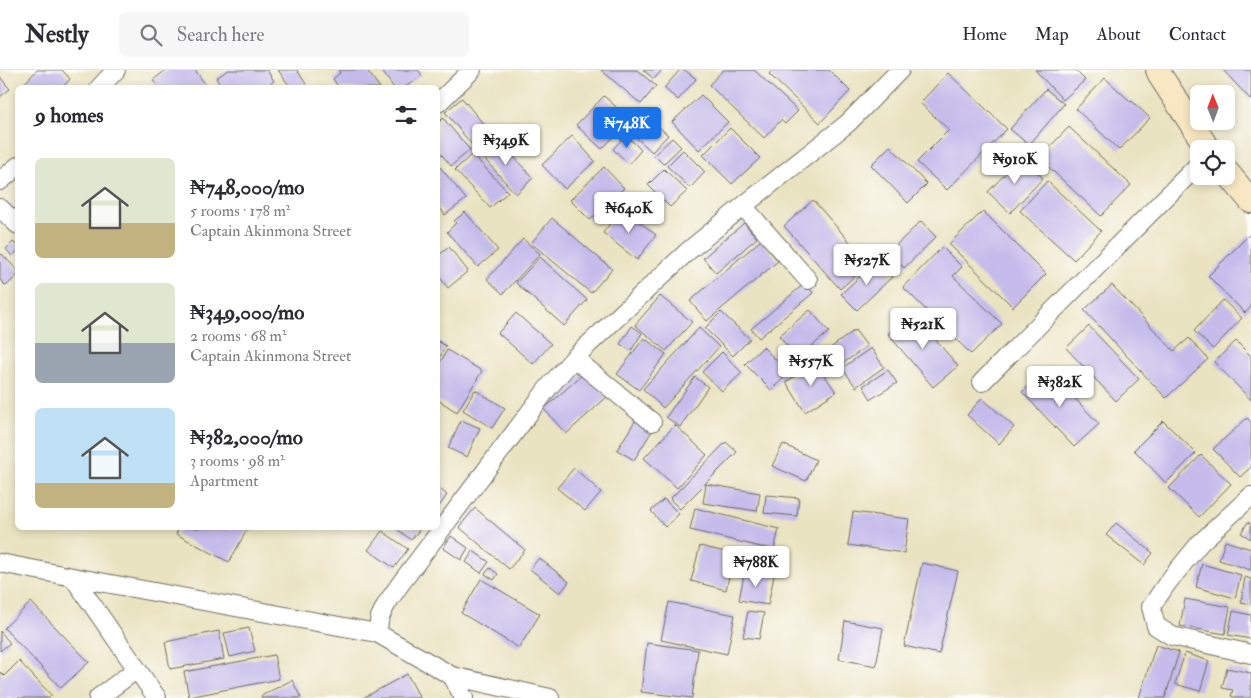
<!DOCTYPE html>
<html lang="en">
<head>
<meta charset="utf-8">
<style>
  :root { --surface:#fff; --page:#f7f7f7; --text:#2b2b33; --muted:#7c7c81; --line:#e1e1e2; --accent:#1a73e8 }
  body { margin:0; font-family:"IM FELL Double Pica",serif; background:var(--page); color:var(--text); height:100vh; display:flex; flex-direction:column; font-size:19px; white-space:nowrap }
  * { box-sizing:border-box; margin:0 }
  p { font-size:16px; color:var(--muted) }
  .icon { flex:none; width:28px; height:28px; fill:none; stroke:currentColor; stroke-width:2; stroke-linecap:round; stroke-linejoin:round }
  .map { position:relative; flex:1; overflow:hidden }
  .drawer { position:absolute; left:15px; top:15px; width:425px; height:445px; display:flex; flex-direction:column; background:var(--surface); border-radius:8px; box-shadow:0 2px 8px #0003 }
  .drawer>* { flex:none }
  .needle { width:32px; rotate:359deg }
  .controls { position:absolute; left:1190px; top:15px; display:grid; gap:10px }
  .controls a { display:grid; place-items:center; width:45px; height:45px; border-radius:8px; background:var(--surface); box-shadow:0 2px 8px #0003; font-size:25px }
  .price { position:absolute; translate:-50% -42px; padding:0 11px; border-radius:5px; background:#fff; color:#222; font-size:16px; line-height:32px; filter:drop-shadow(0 1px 2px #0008) }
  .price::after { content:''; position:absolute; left:50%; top:30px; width:15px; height:11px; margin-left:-8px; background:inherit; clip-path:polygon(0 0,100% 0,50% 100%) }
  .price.selected { background:var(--accent); color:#fff }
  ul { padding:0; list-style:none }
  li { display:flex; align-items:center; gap:15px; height:125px; padding:0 20px }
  li span { display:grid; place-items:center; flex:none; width:140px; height:100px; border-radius:8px; color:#555 }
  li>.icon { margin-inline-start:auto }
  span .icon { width:60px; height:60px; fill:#fffc; stroke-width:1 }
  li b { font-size:21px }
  h2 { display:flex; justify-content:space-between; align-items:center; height:60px; padding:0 20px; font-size:21px }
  header { display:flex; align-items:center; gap:30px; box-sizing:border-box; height:70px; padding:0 25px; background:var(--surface); border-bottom:1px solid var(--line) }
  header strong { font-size:24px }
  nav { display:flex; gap:28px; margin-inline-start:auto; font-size:18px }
  .search { width:350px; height:45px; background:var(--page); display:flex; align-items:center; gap:12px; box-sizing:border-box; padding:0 18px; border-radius:8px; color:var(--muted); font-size:19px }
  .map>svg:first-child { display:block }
  .building { fill:#c5bceb }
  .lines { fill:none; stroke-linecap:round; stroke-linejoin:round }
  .street-casing { stroke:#6e6b60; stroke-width:20 }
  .secondary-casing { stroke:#6e6b60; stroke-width:26 }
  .street { stroke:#fff; stroke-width:18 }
  .secondary { stroke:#f9e7c3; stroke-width:24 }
</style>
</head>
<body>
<header>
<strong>Nestly</strong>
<div class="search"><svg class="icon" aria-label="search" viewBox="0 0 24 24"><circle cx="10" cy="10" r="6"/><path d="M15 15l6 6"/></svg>Search here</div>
<nav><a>Home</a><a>Map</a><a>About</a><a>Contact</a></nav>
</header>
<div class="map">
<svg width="1251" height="628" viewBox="0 0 1251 628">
  <rect width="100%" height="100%" fill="#fdfcf7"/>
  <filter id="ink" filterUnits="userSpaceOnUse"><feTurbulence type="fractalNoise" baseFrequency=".02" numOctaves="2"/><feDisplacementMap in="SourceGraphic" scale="10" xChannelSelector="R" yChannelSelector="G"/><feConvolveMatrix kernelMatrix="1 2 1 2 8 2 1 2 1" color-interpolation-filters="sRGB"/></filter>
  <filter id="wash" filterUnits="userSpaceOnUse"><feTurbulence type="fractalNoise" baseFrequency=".0096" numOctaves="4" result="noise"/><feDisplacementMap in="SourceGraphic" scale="20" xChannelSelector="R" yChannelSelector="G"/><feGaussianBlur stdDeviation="1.12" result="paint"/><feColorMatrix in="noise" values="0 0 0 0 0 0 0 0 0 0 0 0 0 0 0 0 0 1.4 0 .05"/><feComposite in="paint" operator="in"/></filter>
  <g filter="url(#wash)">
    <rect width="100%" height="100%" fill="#eae3c1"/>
    <g id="blocks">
      <path class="building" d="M37 0H62L70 9 62 18H20Z
        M166 0H195L208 18H159L153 10Z
        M228 0H267L274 11 265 18H222L216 8Z
        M278 0H297L308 17 307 18H291Z
        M338 0H367L380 18H339L333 9 340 3Z
        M381 0H418L422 5 404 18H394Z
        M601 0H637L656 16 641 34Z
        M643 0H662L654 9Z
        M680 0H685L696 9 678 30 664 18Z
        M723 0H754L798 41 785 54 781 50 764 68 709 15Z
        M773 0H829L850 21 820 53 769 4Z
        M1035 0H1075L1085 10 1063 30Z
        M1223 0H1251V30Z
        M948 3 1007 59 947 120 917 92 949 60 920 33Z
        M0 7 10 19 0 27Z
        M1105 8 1131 32 1132 31 1150 48 1119 80 1076 39Z
        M1046 19 1064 34 1029 75 1010 59Z
        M701 25 728 52 699 80 672 52Z
        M604 26 630 50 602 79 576 55Z
        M462 28 494 67 477 81 445 42Z
        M644 44 668 65 652 82 629 61Z
        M443 48 470 80 451 96 438 80V53Z
        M1069 57 1131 115 1101 146 1039 88Z
        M730 58 760 88 732 114 703 85Z
        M626 65 641 80 629 94 613 79Z
        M572 66 595 91 565 119 542 95Z
        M497 68 533 108 516 124 480 84Z
        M672 68 681 77 663 94 654 85Z
        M890 76 927 114 908 133 871 95Z
        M683 80 705 102 690 118 667 96Z
        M472 84 508 122 490 138 455 100Z
        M1021 87 1043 108 1010 143 988 122Z
        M440 97 466 129 445 145 438 135V100Z
        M604 97 624 118 590 150 570 130Z
        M664 99 687 121 670 137 648 115Z
        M1047 111 1101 161 1074 190 1020 141Z
        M813 130 869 194 840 219 784 156Z
        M622 138 656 165 637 190 603 163Z
        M983 141 1046 204 1013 237 949 174Z
        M465 142 498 180 478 197 447 162 456 153 454 151Z
        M552 148 612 199 591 223 531 173Z
        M921 151 936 167 904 198 889 182Z
        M744 153 757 168 716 203 703 188Z
        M1250 164 1251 165V237L1245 243 1208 206Z
        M523 169 540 184 503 224 487 209Z
        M761 170 778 191 707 251 690 231Z
        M13 172 18 176V181L12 186 6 179Z
        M449 177 468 201 448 218 438 205V186Z
        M942 177 962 197 953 206 1002 254 971 284 903 217Z
        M2 184 18 201V205L6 216 0 210V185Z
        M540 187 587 230 564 256 516 213Z
        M876 191 892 207 857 240 841 224Z
        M805 213 813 223 759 268 751 259Z
        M1112 215 1174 281 1189 268 1208 289 1166 328 1084 240Z
        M660 226 692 252 666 281 635 255Z
        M1223 230 1242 248 1213 279 1194 261Z
        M810 240 829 262 797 288 779 266Z
        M721 242 750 269 733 286 705 258Z
        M516 243 551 274 533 294 498 263Z
        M913 243 958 296 933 317 888 264Z
        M632 256 642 263 631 281 620 274Z
        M1089 256 1139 309 1116 331 1066 278Z
        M699 258 719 277 663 338 643 319Z
        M855 260 867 276 834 300 822 284Z
        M644 268 666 284 639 320 617 304Z
        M438 271 446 276 438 290Z
        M1236 271 1251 286V330L1214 292Z
        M763 277 789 303 771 320 745 294Z
        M871 278 884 297 856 317 842 298Z
        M447 280 482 301 457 342 438 330V296Z
        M722 282 742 303 722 321 702 302Z
        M816 293 836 322 805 342 786 312Z
        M1047 299 1099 354 1074 377 1022 322Z
        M888 300 897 313 871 329 863 316Z
        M584 303 607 327 566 364 544 339Z
        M695 307 708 317 680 357 666 347Z
        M475 320 505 338 492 358 463 340Z
        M982 328 1014 357 999 374 967 345Z
        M1247 348 1251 352V397L1240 407 1213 379Z
        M461 350 480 358 467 387 448 378Z
        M635 351 652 361 634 390 617 380Z
        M1163 351 1196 383 1166 413 1134 380Z
        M675 355 707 385 677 418 644 388Z
        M726 372 737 382 680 439 670 429Z
        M783 374 816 390 806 411 772 396Z
        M1201 385 1231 414 1199 447 1169 418Z
        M574 398 601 422 585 441 557 418Z
        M706 414 760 423 757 441 703 433Z
        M438 417 447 425 438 438Z
        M766 425 799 428 797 446 764 443Z
        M664 429 679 444 665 457 651 441Z
        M475 438 525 480 509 499 459 457Z
        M695 438 779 459 774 480 690 460Z
        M853 442 909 449 904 483 848 475Z
        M1248 452 1251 454V469L1241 463Z
        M1116 453 1153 483 1144 495 1106 465Z
        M179 458H248L229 492 176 464Z
        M396 458H421L411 470Z
        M382 461 408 479 394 498 368 480Z
        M451 466 468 478 461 490 443 478Z
        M1225 471 1251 479V500L1219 490Z
        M700 476 734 484 726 520 691 511Z
        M473 481 489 492 481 503 466 492Z
        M539 488 569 512 560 523 530 499Z
        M922 493 958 501 939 584 904 576Z
        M1202 494 1241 505 1235 528 1196 517Z
        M490 498 498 504 494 510 485 504Z
        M745 500 774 506 768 535 739 530Z
        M1245 507 1251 509V534L1241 532Z
        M481 509 540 544 519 578 461 543Z
        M1185 529 1230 537 1225 564 1180 556Z
        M31 532 89 592 61 618 4 558Z
        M669 532 735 545 727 584 661 570Z
        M748 541 764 543 759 569 743 567Z
        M1233 541 1251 545V569L1228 565Z
        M845 551 883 558 876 596 839 589Z
        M249 558 255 581 230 587 224 563Z
        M0 561 10 573 0 581Z
        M219 561 224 589 170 599 165 572Z
        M647 573 698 580 692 628 641 622Z
        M1156 575 1179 582 1165 628H1139Z
        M1185 583 1209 591 1200 621 1175 614Z
        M274 585 279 609 189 627 184 602Z
        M19 591 52 626 50 628H0V602L4 606Z
        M1227 598 1251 603V628H1238L1231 626 1233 620 1222 618Z
        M407 604 420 628H363Z
        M292 610 301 628H262L261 626Z"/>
    </g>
  </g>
  <g filter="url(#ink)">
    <use href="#blocks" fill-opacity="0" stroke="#6e6b60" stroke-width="1"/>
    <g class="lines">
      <g class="street-casing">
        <path id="street" d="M99 18 116 0
          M438 33 472 0
          M0 111 18 96
          M743 136 808 210
          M0 138 18 155
          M574 288 652 352
          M982 312 1199 94
          M1251 426 1200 473 1168 512 1151 537 1156 556 1172 566 1251 584
          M0 493 73 507 377 563 452 606 550 628
          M73 507 157 628
          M377 563 380 547 387 533 401 513 548 318 574 288 687 182 743 136 848 53 900 0
          M452 606 464 628
          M98 628 137 599"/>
      </g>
      <g class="secondary-casing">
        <path id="secondary" d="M1158 0 1161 7 1208 79
          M1226 101 1251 131"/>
      </g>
      <use href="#street" class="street"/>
      <use href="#secondary" class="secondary"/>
    </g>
  </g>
</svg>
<div class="controls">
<a><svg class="needle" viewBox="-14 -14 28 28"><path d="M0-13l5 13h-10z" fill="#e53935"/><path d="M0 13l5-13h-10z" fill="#7c7c81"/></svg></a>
<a><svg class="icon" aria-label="locate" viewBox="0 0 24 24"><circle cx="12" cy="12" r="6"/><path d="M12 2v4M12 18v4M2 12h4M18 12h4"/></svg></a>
</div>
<b class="price selected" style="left:627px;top:79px">₦748K</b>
<b class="price" style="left:506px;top:96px">₦349K</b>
<b class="price" style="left:1015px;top:115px">₦910K</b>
<b class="price" style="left:629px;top:164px">₦640K</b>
<b class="price" style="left:867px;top:216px">₦527K</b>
<b class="price" style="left:923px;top:280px">₦521K</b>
<b class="price" style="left:811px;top:317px">₦557K</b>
<b class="price" style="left:1060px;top:338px">₦382K</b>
<b class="price" style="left:756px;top:518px">₦788K</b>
<section class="drawer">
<h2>9 homes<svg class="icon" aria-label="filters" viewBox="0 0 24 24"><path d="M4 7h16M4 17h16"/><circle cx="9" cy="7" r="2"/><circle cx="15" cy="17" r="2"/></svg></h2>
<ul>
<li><span style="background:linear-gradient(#dfe7d0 65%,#c2b280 0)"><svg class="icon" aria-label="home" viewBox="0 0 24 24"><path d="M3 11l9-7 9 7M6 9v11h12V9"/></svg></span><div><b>₦748,000/mo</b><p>5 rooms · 178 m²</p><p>Captain Akinmona Street</p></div></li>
<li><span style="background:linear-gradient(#dfe7d0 60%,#9aa5b1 0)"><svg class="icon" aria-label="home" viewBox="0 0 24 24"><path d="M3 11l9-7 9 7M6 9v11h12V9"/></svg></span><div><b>₦349,000/mo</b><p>2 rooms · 68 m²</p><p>Captain Akinmona Street</p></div></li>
<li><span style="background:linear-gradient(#bfe0f5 75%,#c2b280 0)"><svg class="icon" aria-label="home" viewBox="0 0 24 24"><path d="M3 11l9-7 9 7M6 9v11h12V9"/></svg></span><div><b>₦382,000/mo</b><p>3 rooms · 98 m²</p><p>Apartment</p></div></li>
</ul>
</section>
</div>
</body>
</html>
